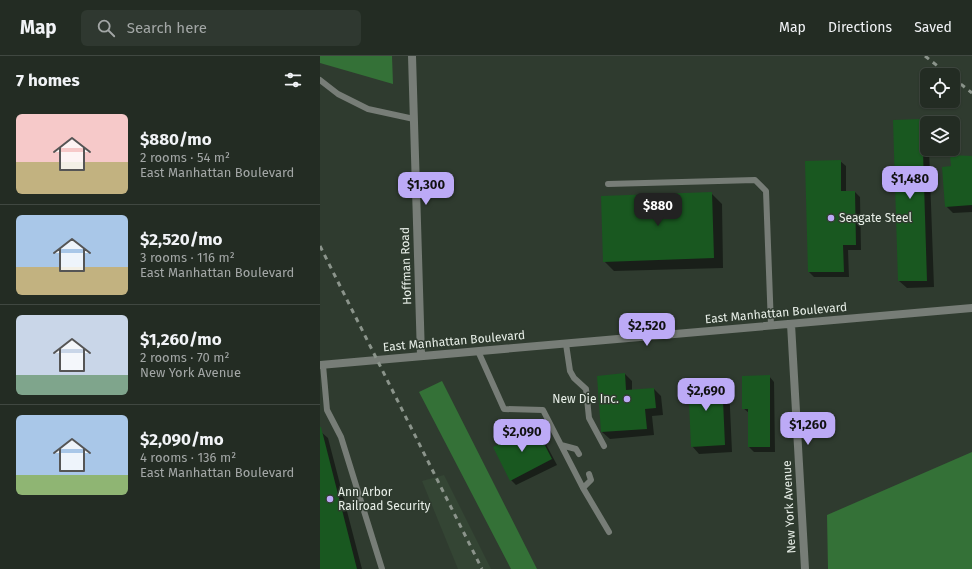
<!DOCTYPE html>
<html lang="en">
<head>
<meta charset="utf-8">
<style>
  :root { --surface:#232c23; --page:#2f3830; --text:#f1f3f6; --muted:#a3a7a6; --line:#404841; --accent:#bcaaf6 }
  body { margin:0; font-family:"Fira Sans",sans-serif; background:var(--page); color:var(--text); height:100vh; display:flex; flex-direction:column; font-size:15px; white-space:nowrap }
  * { box-sizing:border-box; margin:0 }
  p { font-size:13px; color:var(--muted) }
  .icon { flex:none; width:22px; height:22px; fill:none; stroke:currentColor; stroke-width:2; stroke-linecap:round; stroke-linejoin:round }
  .map { position:relative; flex:1; overflow:hidden }
  .side { display:flex; flex-direction:column; background:var(--surface); width:320px }
  .side>* { flex:none }
  .fabs { position:absolute; left:600px; top:12px; display:grid; gap:8px }
  .fabs a { display:grid; place-items:center; width:40px; height:40px; border-radius:6px; background:var(--surface); box-shadow:0 1px 3px #0004,0 0 0 1px var(--line); font-size:20px }
  .price { position:absolute; translate:-50% -34px; padding:0 9px; border-radius:8px; background:var(--accent); color:#111; font-size:13px; line-height:26px; filter:drop-shadow(0 1px 2px #0008) }
  .price::after { content:''; position:absolute; left:50%; top:24px; width:12px; height:9px; margin-left:-6px; background:inherit; clip-path:polygon(0 0,100% 0,50% 100%) }
  .price.selected { background:#222; color:#fff }
  ul { padding:0; list-style:none }
  li { display:flex; align-items:center; gap:12px; height:100px; padding:0 16px }
  li+li { border-top:1px solid var(--line) }
  li span { display:grid; place-items:center; flex:none; width:112px; height:80px; border-radius:6px; color:#555 }
  li>.icon { margin-inline-start:auto }
  span .icon { width:48px; height:48px; fill:#fffc; stroke-width:1 }
  li b { font-size:17px }
  h2 { display:flex; justify-content:space-between; align-items:center; height:48px; padding:0 16px; font-size:17px }
  header { display:flex; align-items:center; gap:24px; box-sizing:border-box; height:56px; padding:0 20px; background:var(--surface); border-bottom:1px solid var(--line) }
  header strong { font-size:19px }
  nav { display:flex; gap:22px; margin-inline-start:auto; font-size:14px }
  .search { width:280px; height:36px; background:var(--page); display:flex; align-items:center; gap:10px; box-sizing:border-box; padding:0 14px; border-radius:6px; color:var(--muted); font-size:15px }
  main { display:flex; flex:1; min-height:0 }
  .map>svg:first-child { display:block }
  .built { fill:#344534 }
  .forest { fill:#347137 }
  .shadow { fill:#0007 }
  .building { fill:#195820 }
  .lines { fill:none; stroke-linecap:round; stroke-linejoin:round }
  .service { stroke:#777d77; stroke-width:6 }
  .tertiary { stroke:#777d77; stroke-width:8 }
  .rail { stroke:#8b948b; stroke-width:3; stroke-dasharray:5 5; stroke-linecap:butt }
  .poi-dot { fill:#bcaaf6; stroke:#2f3b2f; stroke-width:1.5 }
  .labels { text-anchor:middle; dominant-baseline:central; stroke-width:3; stroke-linejoin:round; paint-order:stroke }
  .poi-label { font-size:12px; fill:#e8efe8; stroke:#2f3b2f; text-anchor:start }
  .street-label { font-size:12px; fill:#e8efe8; stroke:#2f3b2f }
</style>
</head>
<body>
<header>
<strong>Map</strong>
<div class="search"><svg class="icon" aria-label="search" viewBox="0 0 24 24"><circle cx="10" cy="10" r="6"/><path d="M15 15l6 6"/></svg>Search here</div>
<nav><a>Map</a><a>Directions</a><a>Saved</a></nav>
</header>
<main>
<section class="side">
<h2>7 homes<svg class="icon" aria-label="filters" viewBox="0 0 24 24"><path d="M4 7h16M4 17h16"/><circle cx="9" cy="7" r="2"/><circle cx="15" cy="17" r="2"/></svg></h2>
<ul>
<li><span style="background:linear-gradient(#f6c9c9 60%,#c2b280 0)"><svg class="icon" aria-label="home" viewBox="0 0 24 24"><path d="M3 11l9-7 9 7M6 9v11h12V9"/></svg></span><div><b>$880/mo</b><p>2 rooms · 54 m²</p><p>East Manhattan Boulevard</p></div></li>
<li><span style="background:linear-gradient(#a9c7e8 65%,#c2b280 0)"><svg class="icon" aria-label="home" viewBox="0 0 24 24"><path d="M3 11l9-7 9 7M6 9v11h12V9"/></svg></span><div><b>$2,520/mo</b><p>3 rooms · 116 m²</p><p>East Manhattan Boulevard</p></div></li>
<li><span style="background:linear-gradient(#c9d6e8 75%,#7fa58c 0)"><svg class="icon" aria-label="home" viewBox="0 0 24 24"><path d="M3 11l9-7 9 7M6 9v11h12V9"/></svg></span><div><b>$1,260/mo</b><p>2 rooms · 70 m²</p><p>New York Avenue</p></div></li>
<li><span style="background:linear-gradient(#a9c7e8 75%,#8fb573 0)"><svg class="icon" aria-label="home" viewBox="0 0 24 24"><path d="M3 11l9-7 9 7M6 9v11h12V9"/></svg></span><div><b>$2,090/mo</b><p>4 rooms · 136 m²</p><p>East Manhattan Boulevard</p></div></li>
</ul>
</section>
<div class="map">
<svg width="652" height="513" viewBox="0 0 652 513">
  <rect width="100%" height="100%" fill="#2f3b2f"/>
  <path class="built" d="M124 419 171 513H138L102 425Z"/>
  <path class="forest" d="M0 0H72L73 28 0 7Z
    M122 325 217 513H191L99 336Z
    M652 396V513H508L507 459Z"/>
  <path class="shadow" d="M602 64 607 70V93H609L614 231 587 232 579 225Z
    M652 101V156L633 157 626 150 632 111Z
    M520 105 526 110V136H535L540 141 541 194H528L529 221H494L489 216Z
    M391 137 402 148 403 212 294 215 284 205Z
    M305 318 312 325V335L334 333 341 340 343 359 332 360 334 379 290 383 282 376 278 321Z
    M449 320 454 326 455 396H434L429 391V357L423 352Z
    M401 323 409 330 412 396 379 398 372 390Z
    M215 371 220 377 237 409 196 429 191 424Z
    M0 375 8 382 42 513H0Z"/>
  <path class="building" d="M602 63 607 225H578L573 64Z
    M630 99 652 100V149L625 151 622 111 631 110Z
    M521 104V135H535L536 189H523L524 216H488L485 105Z
    M392 136 394 202 283 206 281 140Z
    M305 317 306 334 334 332 336 352 325 353 327 373 281 376 277 320Z
    M450 319V391H428V353H422V320Z
    M402 322 405 389 371 391 368 324Z
    M215 370 232 403 190 425 173 391Z
    M0 371H1L37 513H0Z"/>
  <g class="lines">
    <path class="service" d="M0 24 18 38 48 53 94 63
      M288 128 435 124 446 135 451 270
      M246 288 250 315 254 322 266 333 269 362 284 390
      M158 295 184 353 223 354 263 432 289 476
      M3 309 7 354 21 381 62 513
      M241 389 256 393 259 398
      M263 432 271 424 269 418"/>
    <path class="tertiary" d="M92 0 101 300
      M471 268 485 513
      M0 309 652 252"/>
    <path class="rail" d="M605 0 629 19
      M633 22 652 37
      M0 190 162 513"/>
  </g>
  <g class="poi-dot">
    <circle cx="511" cy="162" r="4"/>
    <circle cx="307" cy="343" r="4"/>
    <circle cx="10" cy="443" r="4"/>
  </g>
  <g class="labels">
    <g class="poi-label">
      <text x="519" y="162">Seagate Steel</text>
      <text x="299" y="343" text-anchor="end">New Die Inc.</text>
      <text x="18" y="436">Ann Arbor<tspan x="18" dy="14">Railroad Security</tspan></text>
    </g>
    <g class="street-label">
      <text transform="translate(86 210) rotate(-92)">Hoffman Road</text>
      <text transform="translate(456 257) rotate(-5)">East Manhattan Boulevard</text>
      <text transform="translate(134 285) rotate(-5)">East Manhattan Boulevard</text>
      <text transform="translate(469 451) rotate(-93)">New York Avenue</text>
    </g>
  </g>
</svg>
<div class="fabs">
<a><svg class="icon" aria-label="locate" viewBox="0 0 24 24"><circle cx="12" cy="12" r="6"/><path d="M12 2v4M12 18v4M2 12h4M18 12h4"/></svg></a>
<a><svg class="icon" aria-label="layers" viewBox="0 0 24 24"><path d="M12 4l9 5-9 5-9-5zM3 14l9 5 9-5"/></svg></a>
</div>
<b class="price" style="left:590px;top:144px">$1,480</b>
<b class="price" style="left:106px;top:150px">$1,300</b>
<b class="price selected" style="left:338px;top:171px">$880</b>
<b class="price" style="left:327px;top:291px">$2,520</b>
<b class="price" style="left:386px;top:356px">$2,690</b>
<b class="price" style="left:488px;top:390px">$1,260</b>
<b class="price" style="left:202px;top:397px">$2,090</b>
</div>
</main>
</body>
</html>
